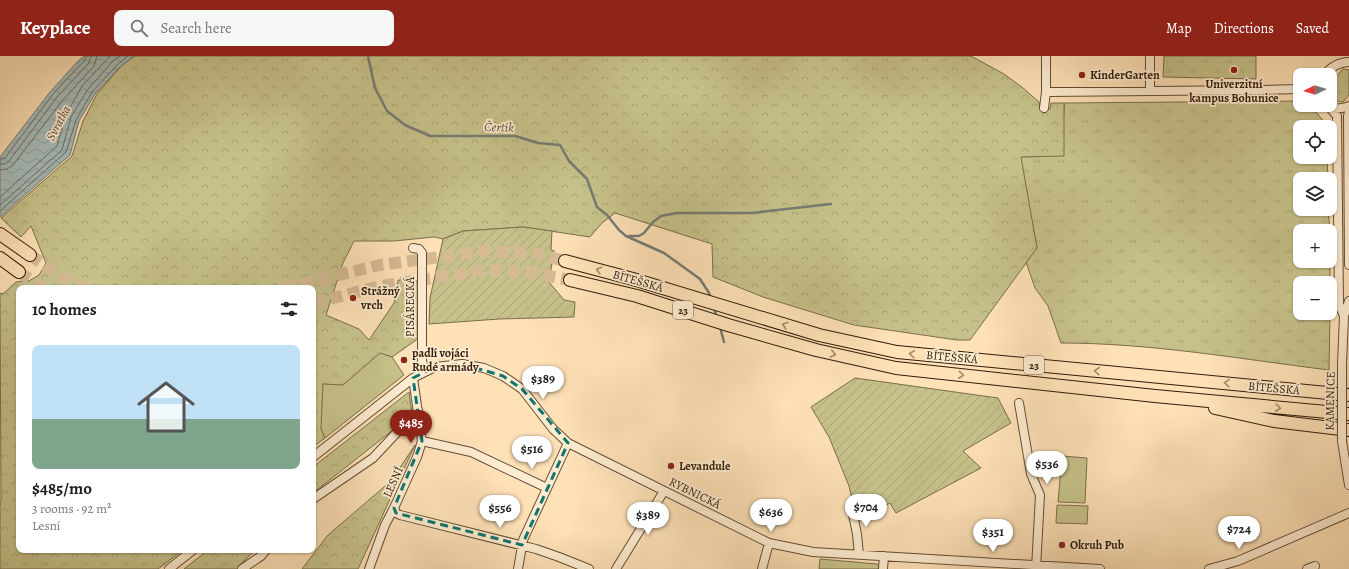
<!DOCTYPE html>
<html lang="en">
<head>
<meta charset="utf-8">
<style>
  :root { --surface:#fff; --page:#f6f6f6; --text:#222; --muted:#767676; --accent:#8f2418 }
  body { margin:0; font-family:Alegreya,serif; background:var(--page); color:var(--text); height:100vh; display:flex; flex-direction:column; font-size:15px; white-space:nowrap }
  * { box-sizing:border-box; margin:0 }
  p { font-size:13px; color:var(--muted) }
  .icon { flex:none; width:22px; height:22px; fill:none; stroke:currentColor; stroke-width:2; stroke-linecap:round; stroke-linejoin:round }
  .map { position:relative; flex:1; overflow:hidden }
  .details { position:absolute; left:16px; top:229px; width:300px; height:268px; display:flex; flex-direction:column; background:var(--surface); border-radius:8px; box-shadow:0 1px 3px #0004 }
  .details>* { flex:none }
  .needle { width:26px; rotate:265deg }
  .buttons { position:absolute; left:1293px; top:12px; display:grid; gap:8px }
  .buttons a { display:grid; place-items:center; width:44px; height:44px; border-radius:8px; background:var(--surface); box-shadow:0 1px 3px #0004; font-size:20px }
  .price { position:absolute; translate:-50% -34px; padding:0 9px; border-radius:14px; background:#fff; color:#222; font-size:13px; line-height:26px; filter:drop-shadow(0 1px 2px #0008) }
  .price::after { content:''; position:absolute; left:50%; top:24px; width:12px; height:9px; margin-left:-6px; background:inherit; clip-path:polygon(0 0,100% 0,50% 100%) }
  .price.selected { background:var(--accent); color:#fff }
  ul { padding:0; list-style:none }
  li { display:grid; align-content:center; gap:8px; height:212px; padding:0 16px }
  li span { display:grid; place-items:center; height:124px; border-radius:8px; color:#555 }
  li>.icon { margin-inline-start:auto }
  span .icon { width:72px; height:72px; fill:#fffc; stroke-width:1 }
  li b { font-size:17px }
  h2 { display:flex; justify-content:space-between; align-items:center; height:48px; padding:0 16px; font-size:17px }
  header { display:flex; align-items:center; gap:24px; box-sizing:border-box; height:56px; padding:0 20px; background:var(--accent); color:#fff }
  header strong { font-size:19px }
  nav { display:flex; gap:22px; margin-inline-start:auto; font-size:14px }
  .search { width:280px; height:36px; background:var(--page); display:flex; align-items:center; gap:10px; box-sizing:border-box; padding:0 14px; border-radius:8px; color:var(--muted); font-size:15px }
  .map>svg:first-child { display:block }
  .grass { fill:url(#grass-tufts); stroke:#7b6e4a }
  .forest { fill:url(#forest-crowns); stroke:#7b6e4a }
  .park { fill:#c6c18a; stroke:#7b6e4a }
  .garden { fill:url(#garden-furrows); stroke:#7b6e4a }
  .water { fill:url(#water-waves); stroke:#767b73 }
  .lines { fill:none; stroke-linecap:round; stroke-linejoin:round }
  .shore { stroke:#6a6c62; stroke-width:1 }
  .stream { stroke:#767b73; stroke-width:2.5 }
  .highway-tunnel { stroke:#d5ba94; stroke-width:12; stroke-dasharray:12 6; stroke-linecap:butt }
  .minor-casing { stroke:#644d35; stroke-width:10 }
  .highway-casing { stroke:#301c0a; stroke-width:14 }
  .minor { stroke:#feecd0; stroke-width:8 }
  .highway { stroke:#fee1b7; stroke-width:12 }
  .minor-bridge-casing { stroke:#644d35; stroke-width:10; stroke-linecap:butt }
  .minor-bridge { stroke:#feecd0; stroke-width:8 }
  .oneway { stroke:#a18869 }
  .marked { fill:none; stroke:#0f766e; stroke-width:3; stroke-dasharray:8 5; stroke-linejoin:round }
  .poi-dot { fill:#8f2418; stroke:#feecd0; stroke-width:1.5 }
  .labels { text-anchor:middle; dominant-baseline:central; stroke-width:3.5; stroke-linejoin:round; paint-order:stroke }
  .shield { fill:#feecd0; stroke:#6e5a45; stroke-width:1 }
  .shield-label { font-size:11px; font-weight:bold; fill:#301c0a }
  .poi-label { font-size:12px; font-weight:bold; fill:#301c0a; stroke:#feecd0; text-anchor:start }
  .street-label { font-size:12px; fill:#301c0a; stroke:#feecd0 }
  .water-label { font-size:13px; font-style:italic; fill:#595447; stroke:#feecd0 }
</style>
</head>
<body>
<header>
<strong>Keyplace</strong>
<div class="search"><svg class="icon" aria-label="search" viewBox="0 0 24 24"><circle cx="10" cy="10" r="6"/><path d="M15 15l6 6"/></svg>Search here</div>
<nav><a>Map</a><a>Directions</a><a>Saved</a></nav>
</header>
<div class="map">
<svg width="1349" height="513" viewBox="0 0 1349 513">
  <defs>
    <pattern id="grass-tufts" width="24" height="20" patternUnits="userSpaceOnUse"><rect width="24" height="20" fill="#c6c18a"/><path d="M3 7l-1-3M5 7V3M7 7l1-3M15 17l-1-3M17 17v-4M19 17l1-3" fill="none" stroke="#aaa576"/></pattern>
    <pattern id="forest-crowns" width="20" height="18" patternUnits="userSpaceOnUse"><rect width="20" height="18" fill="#c6c18a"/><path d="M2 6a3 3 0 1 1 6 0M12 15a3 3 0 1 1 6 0" fill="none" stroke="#aaa576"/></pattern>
    <pattern id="garden-furrows" width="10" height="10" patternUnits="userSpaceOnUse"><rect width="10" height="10" fill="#c6c18a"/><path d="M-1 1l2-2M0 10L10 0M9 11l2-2" fill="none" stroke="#aaa576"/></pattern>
    <pattern id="water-waves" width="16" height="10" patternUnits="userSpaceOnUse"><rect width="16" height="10" fill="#a5bbb9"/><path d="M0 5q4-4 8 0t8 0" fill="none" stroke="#8ea09e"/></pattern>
  </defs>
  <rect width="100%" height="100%" fill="#fee1b7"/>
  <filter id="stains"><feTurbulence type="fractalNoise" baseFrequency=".005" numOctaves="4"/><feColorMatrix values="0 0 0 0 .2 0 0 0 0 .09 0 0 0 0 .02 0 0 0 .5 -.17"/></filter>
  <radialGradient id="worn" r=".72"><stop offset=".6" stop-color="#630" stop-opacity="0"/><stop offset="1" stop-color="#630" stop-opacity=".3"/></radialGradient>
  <path class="grass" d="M1164 0H1256V23L1163 21Z
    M1343 13 1349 14V39L1343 46C1330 45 1330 38 1330 27Z
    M1300 45V49H1310L1326 68V71H1300V101H1327L1328 123H1300V153H1328L1330 175H1300V205H1330V227H1300V257H1330L1329 314C1240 303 1151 287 1061 287L1048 250 1035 232 1026 206 1037 192 1020 101 1048 100 1064 58V47Z"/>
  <path class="forest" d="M135 0H971L1004 18 1023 32 1039 46 1040 53H1050L1051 47H1064V100L1021 101 1037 192 970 284H957L854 269 763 241 713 221 712 188 615 157 602 167 590 181 523 171 463 175 443 183 434 181 394 185H354L343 207 326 259 359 273 369 284 394 247 398 224 419 225V282L392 301 380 298 343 329 321 372 325 382 313 391V232H19V494H183L158 513H0V449L1 446 0 237 3 238 16 226 29 225 39 219 46 207 31 170 21 181 1 162 72 100 83 65 97 38 121 10Z
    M409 336 412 359 313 437V411Z
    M415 389 358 513H302L328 479 391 425Z
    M208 494H255L240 509 245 513H184Z"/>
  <path class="park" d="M380 297 392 301 404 319 325 382 321 372 323 328 343 329Z
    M1062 400 1087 402 1085 447 1058 446Z
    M1057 449 1088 450 1087 468 1056 467Z
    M820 503 877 508 879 510 878 513H819Z"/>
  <path class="garden" d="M523 171 552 175 551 194 554 195 549 226 564 244 575 246 574 261 499 263 429 268 430 242 443 183 463 175Z
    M855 322 998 342 1011 367 963 395 981 412 896 457 890 447 857 465 849 430 829 381 811 351Z"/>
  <path class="water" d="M84 0H134L120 11 95 38 79 65 70 99 0 161V101L50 36 77 6Z"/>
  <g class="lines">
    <path class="shore" d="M0 103 5 102 53 38 85 4 86 0
      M0 108H5L9 105 57 41 89 7 91 0
      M0 114 7 113 13 109 62 45 94 10 97 0
      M0 141 57 90 66 59 82 30 110 0
      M0 149 62 94 71 61 88 33 113 5 120 0
      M0 155 66 96 76 64 92 36 117 9 128 0"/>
    <path class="stream" d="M368 0 375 32 387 55 405 69 430 80H515L538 87 560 89 569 105 587 123 597 151 607 159 619 174 626 180 664 197 700 223 709 237 711 243
      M629 180H639L644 177 653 166 661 160 677 157H752L831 148
      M714 252 717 262
      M720 271 724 286"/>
    <path class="highway-tunnel" d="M30 199 66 223 84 232
      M19 216 42 232
      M284 232 380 209 485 195 533 197 565 205
      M313 247 381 230 486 214 529 216 570 224"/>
    <g class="minor-casing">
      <path id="minor" d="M1150 0V35
        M1324 19C1331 11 1338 6 1349 6
        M1046 36 1260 34 1300 33
        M1327 49 1331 53 1337 60 1339 248 1344 260
        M1044 52 1046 36V0
        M1331 53 1342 52 1349 50
        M1349 56 1348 60 1349 209
        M413 192 419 193 422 197V305L425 315
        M1342 308 1344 260 1349 245
        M1019 347 1031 418 1040 439 1036 513
        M422 385 471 396 547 432
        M1342 385 1349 429
        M313 401 413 322 435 311 462 308 484 312 503 320 522 333 553 373 568 387 769 487 813 496 1100 513
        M313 443 373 402 418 354
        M851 449 857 478 859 499
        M394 452 396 457 400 459 536 493 559 501 589 513
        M169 513 193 494
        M242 513 261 500 266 494
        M369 513 385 469 394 452 417 401 422 385 413 322
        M518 513 523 484 568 387
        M616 513 664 435
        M762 513 769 487
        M883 513 884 500
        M1209 513 1238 505 1349 457
        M1307 513 1315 510"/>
    </g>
    <g class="highway-casing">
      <path id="highway" d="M0 178 30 199
        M0 202 19 216
        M565 205 633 223 819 279 897 296 1349 339
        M570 224 637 240 728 269 816 294 896 312 1155 340 1349 358
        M1215 352 1274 365 1349 374"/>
    </g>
    <use href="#minor" class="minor"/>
    <use href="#highway" class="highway"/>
    <g class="minor-bridge-casing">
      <path id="minor-bridge" d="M1342 385V308"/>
    </g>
    <use href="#minor-bridge" class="minor-bridge"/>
  </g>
  <defs><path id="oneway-chevron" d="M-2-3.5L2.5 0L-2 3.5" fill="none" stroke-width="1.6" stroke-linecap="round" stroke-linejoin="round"/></defs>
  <g class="oneway">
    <use href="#oneway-chevron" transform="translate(599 214) rotate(-165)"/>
    <use href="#oneway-chevron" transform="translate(785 269) rotate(-163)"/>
    <use href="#oneway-chevron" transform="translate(833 298) rotate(13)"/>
    <use href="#oneway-chevron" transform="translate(912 298) rotate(-175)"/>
    <use href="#oneway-chevron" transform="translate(1097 315) rotate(-175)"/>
    <use href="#oneway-chevron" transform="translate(961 319) rotate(6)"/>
    <use href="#oneway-chevron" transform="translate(1227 327) rotate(-175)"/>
    <use href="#oneway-chevron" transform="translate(1278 352) rotate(6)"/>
  </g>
  <path class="marked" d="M462 308 503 320 522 333 568 387 522 489 396 457 394 452 422 385 413 322 435 311Z"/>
  <g class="poi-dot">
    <circle cx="1234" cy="14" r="4"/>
    <circle cx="1082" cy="19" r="4"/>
    <circle cx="353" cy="242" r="4"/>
    <circle cx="404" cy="304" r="4"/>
    <circle cx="671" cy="410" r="4"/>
    <circle cx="1062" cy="489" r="4"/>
  </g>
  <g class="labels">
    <g class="shield">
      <rect x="673" y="245" width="20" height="18" rx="3"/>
      <rect x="1024" y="300" width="20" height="18" rx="3"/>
    </g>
    <g class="shield-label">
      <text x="683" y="254">23</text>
      <text x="1034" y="309">23</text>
    </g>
    <g class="poi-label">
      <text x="1090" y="19">KinderGarten</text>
      <text x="1234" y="28" text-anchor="middle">Univerzitní<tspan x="1234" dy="14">kampus Bohunice</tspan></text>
      <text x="361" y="235">Strážný<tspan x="361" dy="14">vrch</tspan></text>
      <text x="412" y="297">padlí vojáci<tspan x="412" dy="14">Rudé armády</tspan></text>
      <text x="679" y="410">Levandule</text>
      <text x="1070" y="489">Okruh Pub</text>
    </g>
    <g class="street-label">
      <text transform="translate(638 225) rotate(16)">BÍTEŠSKÁ</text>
      <text transform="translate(410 251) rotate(-90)">PISÁRECKÁ</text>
      <text transform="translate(952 301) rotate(5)">BÍTEŠSKÁ</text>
      <text transform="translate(1274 332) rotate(5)">BÍTEŠSKÁ</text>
      <text transform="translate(1330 345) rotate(-89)">KAMENICE</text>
      <text transform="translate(393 426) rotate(-66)">LESNÍ</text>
      <text transform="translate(695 437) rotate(26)">RYBNICKÁ</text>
    </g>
    <g class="water-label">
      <text transform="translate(58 67) rotate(-62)">Svratka</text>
      <text transform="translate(499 71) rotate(2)">Čertík</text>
    </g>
  </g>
  <rect width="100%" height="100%" filter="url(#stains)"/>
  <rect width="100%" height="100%" fill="url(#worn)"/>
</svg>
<div class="buttons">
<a><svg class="needle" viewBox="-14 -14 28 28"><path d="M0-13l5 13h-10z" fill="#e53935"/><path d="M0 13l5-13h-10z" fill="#767676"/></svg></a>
<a><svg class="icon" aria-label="locate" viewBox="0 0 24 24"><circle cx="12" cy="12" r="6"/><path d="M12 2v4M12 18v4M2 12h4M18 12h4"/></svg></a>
<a><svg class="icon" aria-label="layers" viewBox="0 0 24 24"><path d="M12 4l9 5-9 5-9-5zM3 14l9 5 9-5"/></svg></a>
<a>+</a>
<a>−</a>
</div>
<b class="price" style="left:543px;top:344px">$389</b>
<b class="price selected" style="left:411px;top:388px">$485</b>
<b class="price" style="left:532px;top:414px">$516</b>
<b class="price" style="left:1047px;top:429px">$536</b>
<b class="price" style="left:866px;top:472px">$704</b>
<b class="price" style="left:500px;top:473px">$556</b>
<b class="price" style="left:771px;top:477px">$636</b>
<b class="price" style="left:648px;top:480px">$389</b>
<b class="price" style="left:1239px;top:494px">$724</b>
<b class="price" style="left:993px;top:497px">$351</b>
<section class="details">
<h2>10 homes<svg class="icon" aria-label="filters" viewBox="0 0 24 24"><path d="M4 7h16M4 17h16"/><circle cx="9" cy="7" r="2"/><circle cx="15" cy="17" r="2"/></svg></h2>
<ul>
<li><span style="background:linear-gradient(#bfe0f5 60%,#7fa58c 0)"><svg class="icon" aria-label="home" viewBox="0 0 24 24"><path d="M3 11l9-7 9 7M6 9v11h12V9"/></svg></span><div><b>$485/mo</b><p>3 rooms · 92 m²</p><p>Lesní</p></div></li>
</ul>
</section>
</div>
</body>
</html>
